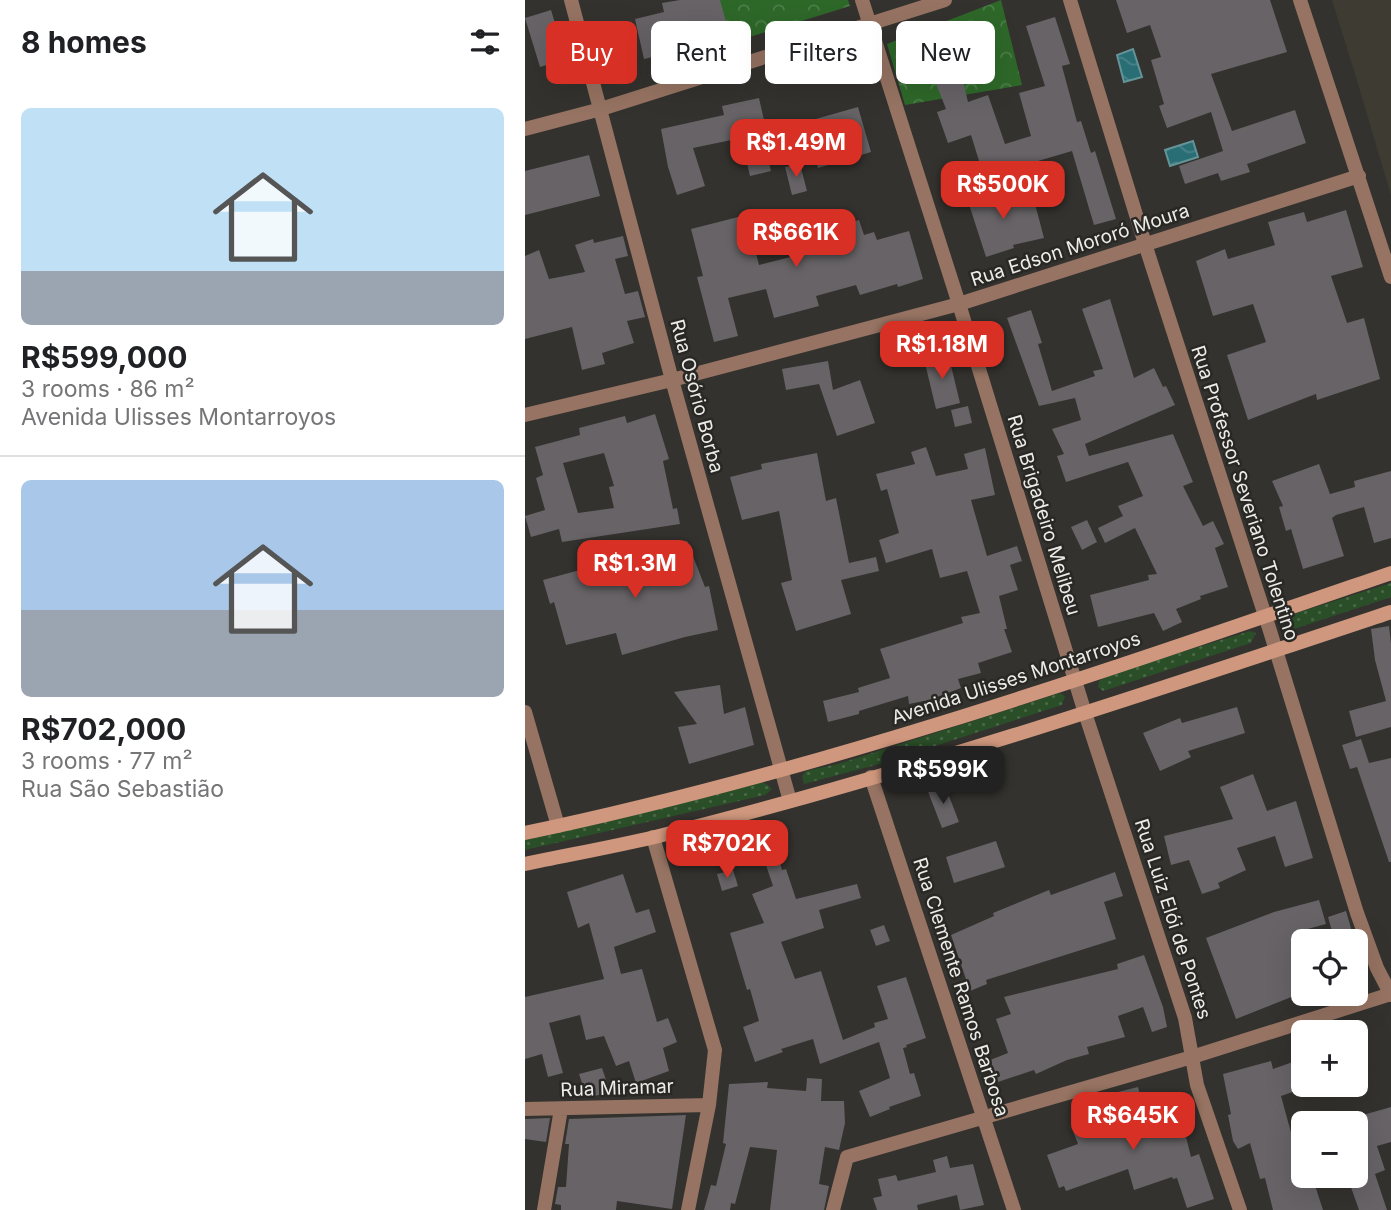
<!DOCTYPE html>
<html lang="en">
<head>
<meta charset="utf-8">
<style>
  :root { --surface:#fff; --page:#f2f2f2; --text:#202124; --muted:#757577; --line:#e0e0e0; --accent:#d93025 }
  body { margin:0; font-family:Inter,sans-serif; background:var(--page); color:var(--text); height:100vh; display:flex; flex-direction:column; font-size:26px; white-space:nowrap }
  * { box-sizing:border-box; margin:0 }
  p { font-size:23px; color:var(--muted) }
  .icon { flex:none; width:38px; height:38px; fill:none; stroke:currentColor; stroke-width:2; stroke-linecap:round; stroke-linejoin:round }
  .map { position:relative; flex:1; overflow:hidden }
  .details { display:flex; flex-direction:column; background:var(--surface); width:525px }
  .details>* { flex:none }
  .top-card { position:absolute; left:21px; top:21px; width:665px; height:63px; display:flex; gap:14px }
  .fabs { position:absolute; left:766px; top:929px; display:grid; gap:14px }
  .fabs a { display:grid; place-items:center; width:77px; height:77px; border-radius:10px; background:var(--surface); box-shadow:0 7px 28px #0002; font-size:35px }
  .price { position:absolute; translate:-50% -60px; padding:0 16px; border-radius:14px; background:var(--accent); color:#fff; font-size:23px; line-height:46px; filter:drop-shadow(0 2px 4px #0008) }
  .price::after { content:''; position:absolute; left:50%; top:42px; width:21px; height:16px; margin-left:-10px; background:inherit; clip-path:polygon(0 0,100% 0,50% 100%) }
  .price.on { background:#222; color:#fff }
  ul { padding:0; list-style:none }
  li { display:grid; align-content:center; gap:14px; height:371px; padding:0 21px }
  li+li { border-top:2px solid var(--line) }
  li span { display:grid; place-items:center; height:217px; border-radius:10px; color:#555 }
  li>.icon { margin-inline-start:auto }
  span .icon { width:126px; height:126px; fill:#fffc; stroke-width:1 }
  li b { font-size:30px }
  h2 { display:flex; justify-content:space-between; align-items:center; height:84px; padding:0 21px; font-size:30px }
  .chip { padding:0 24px; border-radius:10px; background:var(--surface); box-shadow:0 7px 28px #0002; font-size:24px; line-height:63px }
  .chip.on { background:var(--accent); color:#fff }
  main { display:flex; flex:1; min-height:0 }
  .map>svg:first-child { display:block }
  .built { fill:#3e3c32 }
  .grass { fill:url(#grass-dots) }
  .forest { fill:url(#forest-crowns) }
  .water { fill:url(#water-waves); stroke:#649398; stroke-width:2 }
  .building { fill:#676366; fill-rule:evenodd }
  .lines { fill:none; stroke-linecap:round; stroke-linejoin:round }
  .street { stroke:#967362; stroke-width:14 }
  .secondary { stroke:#cf977d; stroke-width:14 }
  .labels { text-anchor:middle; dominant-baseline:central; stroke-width:5; stroke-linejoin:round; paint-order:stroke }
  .street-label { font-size:19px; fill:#ecece9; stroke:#292824 }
</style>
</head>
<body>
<main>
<section class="details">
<h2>8 homes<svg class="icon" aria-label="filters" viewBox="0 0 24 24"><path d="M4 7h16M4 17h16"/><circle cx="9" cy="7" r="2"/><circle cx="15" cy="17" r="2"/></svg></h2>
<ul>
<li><span style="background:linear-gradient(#bfe0f5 75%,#9aa5b1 0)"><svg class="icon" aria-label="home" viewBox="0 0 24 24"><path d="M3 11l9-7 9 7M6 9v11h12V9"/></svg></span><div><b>R$599,000</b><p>3 rooms · 86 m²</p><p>Avenida Ulisses Montarroyos</p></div></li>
<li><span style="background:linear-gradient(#a9c7e8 60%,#9aa5b1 0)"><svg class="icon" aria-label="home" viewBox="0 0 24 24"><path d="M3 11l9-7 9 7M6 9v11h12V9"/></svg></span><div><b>R$702,000</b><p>3 rooms · 77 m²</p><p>Rua São Sebastião</p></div></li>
</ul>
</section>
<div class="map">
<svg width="866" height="1210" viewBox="0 0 866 1210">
  <defs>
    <pattern id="grass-dots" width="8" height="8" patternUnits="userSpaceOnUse" patternTransform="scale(1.75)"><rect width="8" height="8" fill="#2a4e27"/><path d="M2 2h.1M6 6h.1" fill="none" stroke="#496846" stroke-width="1.8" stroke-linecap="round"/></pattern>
    <pattern id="forest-crowns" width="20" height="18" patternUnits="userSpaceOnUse" patternTransform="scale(1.75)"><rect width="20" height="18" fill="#2e6829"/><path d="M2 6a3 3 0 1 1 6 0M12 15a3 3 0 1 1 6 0" fill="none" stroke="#4c7e48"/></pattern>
    <pattern id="water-waves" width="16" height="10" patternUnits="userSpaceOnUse" patternTransform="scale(1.75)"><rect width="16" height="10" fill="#296d75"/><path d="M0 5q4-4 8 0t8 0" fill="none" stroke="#488289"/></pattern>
  </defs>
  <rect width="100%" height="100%" fill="#33322e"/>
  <path class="built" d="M807 0H866V195L831 77Z"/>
  <path class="grass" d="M866 583V597L769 629 763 626 762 619 772 613Z
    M725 631 731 633 726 643 578 691 573 687 574 681 583 675Z
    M535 693 540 696 537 705 354 764 279 784 277 776 281 771 313 764Z
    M237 782 243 785 247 789 240 795 0 850V837Z"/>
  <path class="forest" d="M182 0H323L325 6 189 48Z
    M476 0 497 85 380 105 362 44Z"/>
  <path class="water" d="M608 49 617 77 599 82 592 55Z
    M668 141 673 157 645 166 640 150Z"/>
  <path class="building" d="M155 0H195L204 33 166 42 167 48 119 59 110 19 139 12 137 3Z
    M591 0H745L762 52 686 74 707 131 770 110 781 143 722 164 725 172 696 181 693 173 660 184 654 166 698 151 686 112 642 128 634 106 639 104 626 60 636 57 625 25 602 33Z
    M26 10 41 59 15 67 0 18Z
    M530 17 545 64 537 66 552 122 556 121 566 153 570 151 591 219 569 225 547 151 459 177 446 135 423 143 412 112 421 109 406 71 410 70 403 38 426 33 427 37 455 29 460 48 432 55 443 102 463 95 480 144 506 136 494 93 520 86 501 26Z
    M234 98 241 129 236 130 246 171 225 176 216 138 168 148 180 186 152 195 143 167 136 129 199 115 197 106Z
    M333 107 346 152 293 168 280 122Z
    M64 155 75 196 0 215V171Z
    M275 164 282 191 267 195 260 167Z
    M469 183 477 208 509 200 519 238 488 245 489 248 461 257 440 192Z
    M821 210 838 267 806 276 822 323 839 318 855 379 792 400 791 394 723 420 702 355 741 342 728 304 688 316 671 261 700 249 703 259 750 245 743 222 779 212 782 222Z
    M221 215 234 265 285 252 282 241 314 232 312 227 334 220 339 235 349 232 352 240 384 231 398 279 373 287 372 284 335 295 331 285 291 296 294 306 249 318 241 289 203 298 213 336 189 342 172 277 178 276 166 229Z
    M98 236 103 256 90 259 100 294 113 291 120 317 102 321 109 343 77 353 80 364 57 370 47 327 0 339V256L14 250 24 279 60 272 50 245 68 239 69 243Z
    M585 299 609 378 629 368 638 387 641 386 650 405 560 444 564 456 648 434 668 482 658 486 678 526 688 521 699 544 690 548 703 587 675 596 676 599 651 609 657 622 638 631 629 613 573 627 565 595 624 580 623 575 632 574 610 528 580 543 573 528 598 516 593 506 618 496 603 462 541 482 532 456 539 454 527 429 556 420 550 398 514 406 482 318 506 310 517 343 513 344 527 391 570 376 568 371 578 369 557 309Z
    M423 353 435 403 411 409 399 359Z
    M303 361 308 390 335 380 350 423 312 436 294 384 261 390 257 369Z
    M443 406 447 423 430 427 426 410Z
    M130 414 144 459 138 461 148 509 152 508 155 524 37 542 34 529 6 537 0 516 20 510 11 478 18 475 10 447 55 435 54 428 100 416 102 423ZM79 453 89 486 84 487 89 508 53 513 38 463Z
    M401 447 411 476 443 469 439 454 460 448 470 495 446 500 462 556 492 546 497 561 485 565 493 590 474 596 482 629H479L487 652 453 663 456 673 433 679 436 688 404 700 384 704 383 696 334 711V714L303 722 298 701 334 692 333 688 365 678 355 649 438 623 436 617 455 613 442 571 415 578 407 549 361 563 354 540 374 533 362 489 356 491 351 474 390 464 386 452Z
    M292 453 301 501 311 498 324 563 351 557 354 571 316 580 326 614 271 631 256 583 267 580 254 511 217 520 205 477 237 469 236 464Z
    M794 464 805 494 830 487 829 481 866 471V538L849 543 839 507 811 515 807 518 819 556 778 569 766 529 761 531 754 507 758 506 747 481Z
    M562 520 572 542 557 550 546 527Z
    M162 541 180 587 184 586 193 630 160 637 97 655 91 633 41 645 29 602 25 604 18 580Z
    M864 626 866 644V727L831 737 824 711 861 701 850 660 846 629Z
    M195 685 199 714 220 707 229 745 164 764 153 727 172 724 149 692Z
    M712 707 720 733 663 751 666 757 635 771 618 733 655 718 657 723Z
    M836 739 844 763 866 758V862H864L832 767 825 769 817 745Z
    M728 774 742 811 771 801 788 858 760 867 750 836 712 848 721 870 693 883 695 888 677 894 664 860 646 865 639 836 708 819 695 787Z
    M419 783 434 822 417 828 402 789Z
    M248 838 257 870 261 869 271 899 332 884 336 898 294 910 299 928 256 942 270 979 296 971 318 1040 350 1027 349 1023 363 1019 352 986 381 977 401 1038 381 1045 382 1047 378 1048 385 1074 389 1073 396 1096 364 1107 365 1109 345 1117 334 1091 365 1078 354 1042 295 1064 288 1039 256 1049 258 1052 230 1062 218 1027 234 1021 225 989 222 990 205 933 239 923 227 894 248 886 239 859 216 866 211 848Z
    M471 841 480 867 429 883 421 857Z
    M208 870 213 886 197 891 192 874Z
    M590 872 598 896 579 902 591 939 461 980 462 984 445 991 426 935 469 916 468 913 524 890 526 895Z
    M98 874 111 913 124 909 131 932 89 947 96 974 117 969 132 1022 143 1018 152 1042 138 1048 144 1071 111 1083 104 1061 91 1066 79 1036 61 1040 55 1015 24 1023 38 1073 23 1077 17 1054 0 1059V997L79 979 64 923 53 928 42 892Z
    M794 900 801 924 779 930V992L711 1019 681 938 749 912Z
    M821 911 830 942H810L803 917Z
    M359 925 365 941 351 946 345 930Z
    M619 955 638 1007 642 1027 627 1032 618 1007 593 1016 600 1037 562 1047 564 1054 542 1060 511 1074 509 1070 473 1082 465 1060 483 1053 471 1019 486 1014 479 997 593 969 592 964Z
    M779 1058V1088L756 1096 767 1136 779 1132V1176H787L798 1210H748L740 1178 735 1179 725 1143 713 1149 708 1141 703 1115 706 1114 698 1074 746 1061 748 1069Z
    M77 1068 85 1092 62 1098 54 1074Z
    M282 1078 297 1079 296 1101H319L320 1123 314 1150 300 1147 294 1184 304 1186 299 1210H245L252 1150 225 1147 210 1204 206 1203 205 1210H179L186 1185 191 1186 201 1144 198 1143 204 1084 243 1082 242 1088 281 1091Z
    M613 1087 616 1099 621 1098 631 1127 657 1121 666 1157 674 1154 689 1199 662 1208 652 1178 648 1179 647 1177 609 1190 603 1169 541 1191 539 1186 534 1188 522 1155 553 1144 548 1131 592 1116 585 1094Z
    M866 1107V1142L852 1146 860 1170 850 1174 862 1210H834L822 1176H831V1117Z
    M161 1115 147 1209 92 1201 91 1210H36V1205L30 1204 33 1187H41L44 1144H40L44 1119Z
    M25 1118 21 1142 0 1139V1119Z
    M422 1156 425 1168 448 1164 459 1205 435 1210 432 1195 392 1205 393 1210H352L348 1198 357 1196 353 1179 371 1175 373 1181 411 1172 408 1160Z"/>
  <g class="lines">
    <path class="street" d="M46 0 147 380 265 801
      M337 0 434 304 560 713 660 1018 672 1085 715 1210
      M545 0 620 244 745 631 832 913 852 968 866 995
      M775 0 866 277
      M0 129 76 109 420 0
      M0 415 147 380 434 304 834 176
      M0 712 33 826
      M346 777 489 1210
      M128 837 190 1050 184 1105 163 1210
      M0 1109 184 1105
      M19 1210 36 1109
      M308 1210 322 1157 667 1057 866 994"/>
    <path class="secondary" d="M0 833C296 771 581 671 866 573
      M0 864C43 855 87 847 130 837 379 775 623 693 866 612"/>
  </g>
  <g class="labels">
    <g class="street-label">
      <text transform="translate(555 245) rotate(-18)">Rua Edson Mororó Moura</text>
      <text transform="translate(172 396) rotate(75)">Rua Osório Borba</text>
      <text transform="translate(720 493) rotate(72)">Rua Professor Severiano Tolentino</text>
      <text transform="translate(519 515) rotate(73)">Rua Brigadeiro Melibeu</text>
      <text transform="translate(491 678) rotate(-18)">Avenida Ulisses Montarroyos</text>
      <text transform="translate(648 919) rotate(72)">Rua Luiz Elói de Pontes</text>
      <text transform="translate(436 987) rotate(72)">Rua Clemente Ramos Barbosa</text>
      <text transform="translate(92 1088) rotate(-2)">Rua Miramar</text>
    </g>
  </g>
</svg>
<div class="fabs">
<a><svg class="icon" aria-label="locate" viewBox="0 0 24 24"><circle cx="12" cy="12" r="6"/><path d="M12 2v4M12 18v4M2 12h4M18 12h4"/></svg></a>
<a>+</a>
<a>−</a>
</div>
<b class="price" style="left:271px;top:179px">R$1.49M</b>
<b class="price" style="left:478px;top:221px">R$500K</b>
<b class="price" style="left:271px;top:269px">R$661K</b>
<b class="price" style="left:417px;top:381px">R$1.18M</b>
<b class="price" style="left:110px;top:600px">R$1.3M</b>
<b class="price on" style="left:418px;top:806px">R$599K</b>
<b class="price" style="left:202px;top:880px">R$702K</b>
<b class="price" style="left:608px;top:1152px">R$645K</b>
<div class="top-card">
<a class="chip on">Buy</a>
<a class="chip">Rent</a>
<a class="chip">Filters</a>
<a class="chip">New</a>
</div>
</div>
</main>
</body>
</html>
